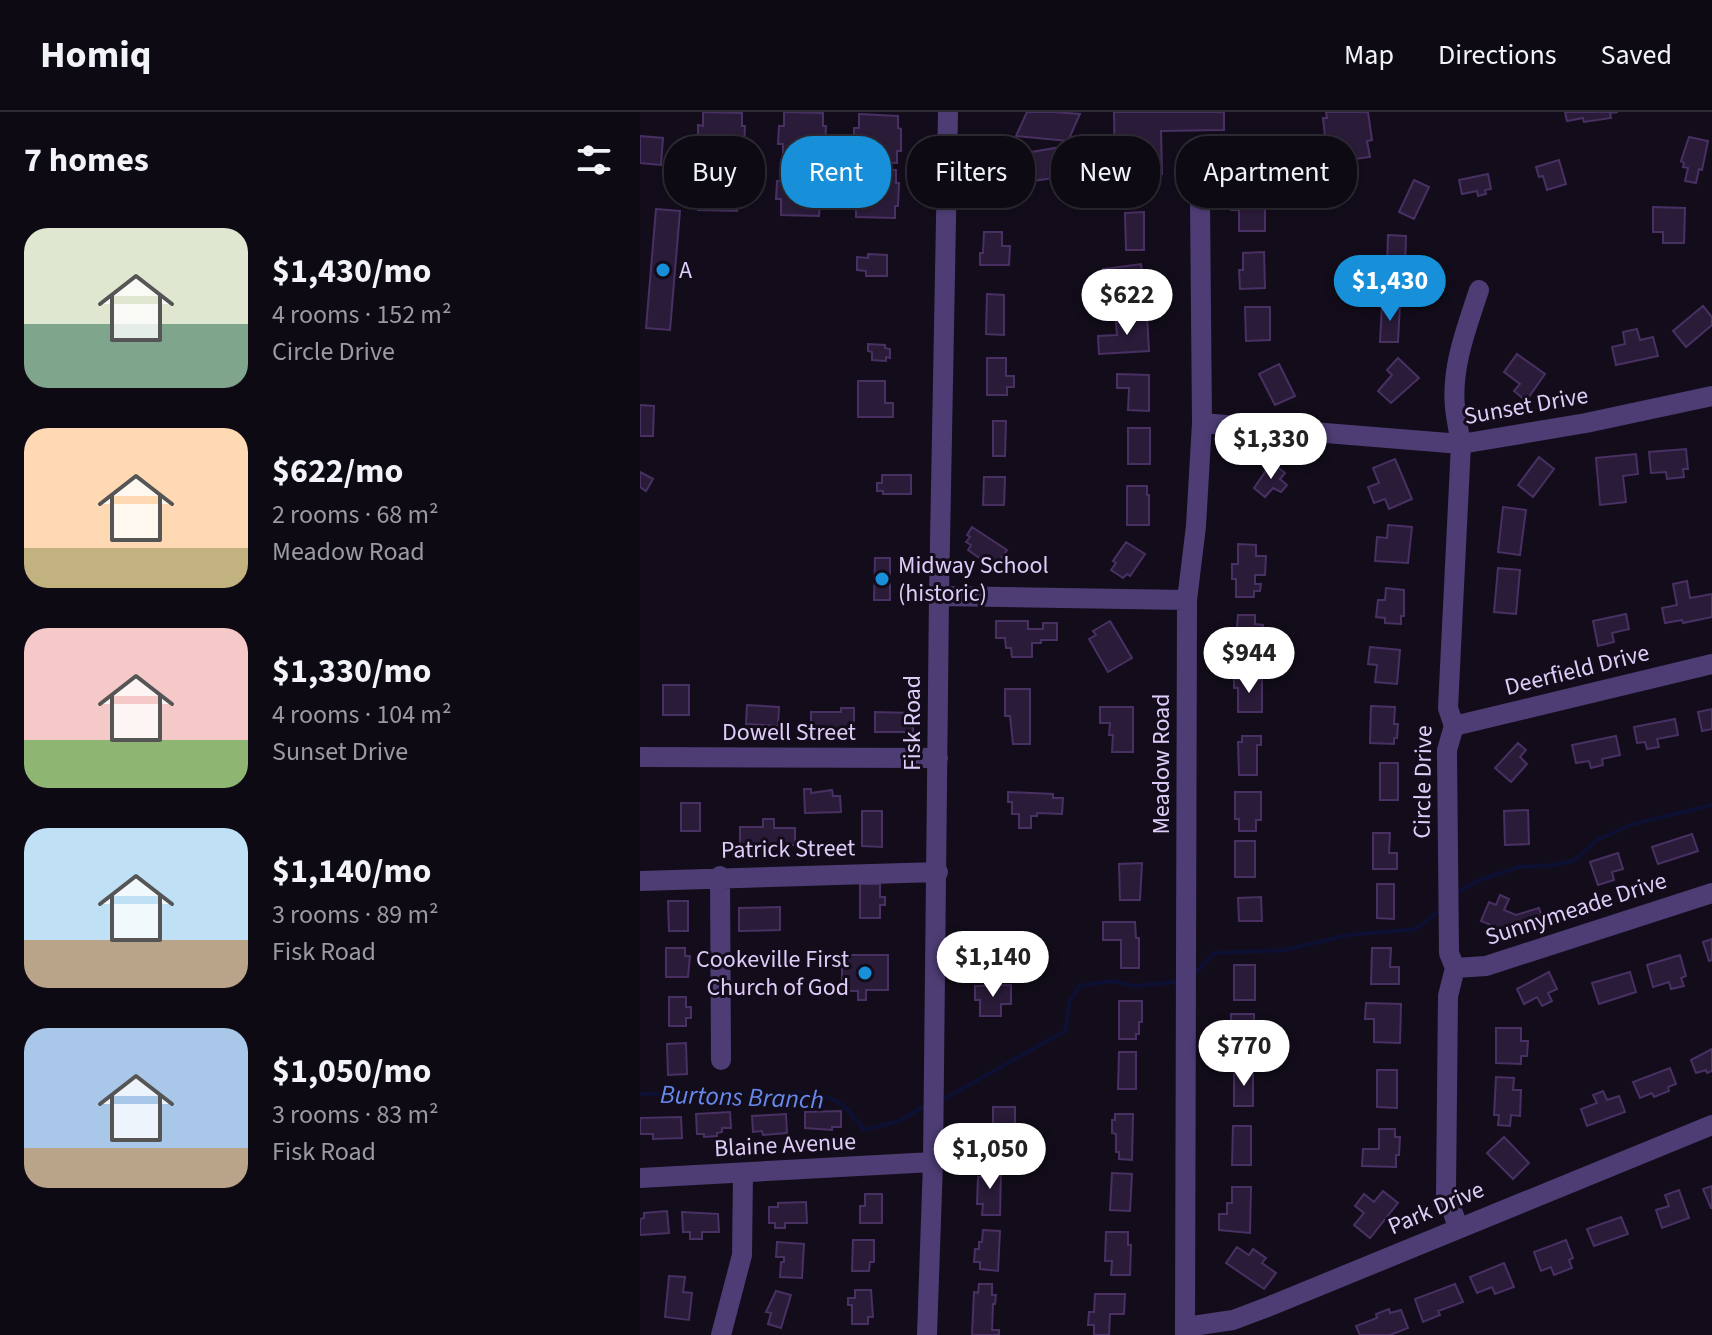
<!DOCTYPE html>
<html lang="en">
<head>
<meta charset="utf-8">
<style>
  :root { --surface:#0e0a14; --page:#1c1822; --text:#f1f3f6; --muted:#9b9aa0; --line:#2e2b34; --accent:#1890d9 }
  body { margin:0; font-family:"Source Sans 3",sans-serif; background:var(--page); color:var(--text); height:100vh; display:flex; flex-direction:column; font-size:30px; white-space:nowrap }
  * { box-sizing:border-box; margin:0 }
  p { font-size:26px; color:var(--muted) }
  .icon { flex:none; width:44px; height:44px; fill:none; stroke:currentColor; stroke-width:2; stroke-linecap:round; stroke-linejoin:round }
  .map { position:relative; flex:1; overflow:hidden }
  .drawer { display:flex; flex-direction:column; background:var(--surface); width:640px }
  .drawer>* { flex:none }
  .guide { position:absolute; left:24px; top:24px; width:760px; height:72px; display:flex; gap:16px }
  .price { position:absolute; translate:-50% -68px; padding:0 18px; border-radius:28px; background:#fff; color:#222; font-size:26px; line-height:52px; filter:drop-shadow(0 2px 4px #0008) }
  .price::after { content:''; position:absolute; left:50%; top:48px; width:24px; height:18px; margin-left:-12px; background:inherit; clip-path:polygon(0 0,100% 0,50% 100%) }
  .price.selected { background:var(--accent); color:#fff }
  ul { padding:0; list-style:none }
  li { display:flex; align-items:center; gap:24px; height:200px; padding:0 24px }
  li span { display:grid; place-items:center; flex:none; width:224px; height:160px; border-radius:24px; color:#555 }
  li>.icon { margin-inline-start:auto }
  span .icon { width:96px; height:96px; fill:#fffc; stroke-width:1 }
  li b { font-size:34px }
  h2 { display:flex; justify-content:space-between; align-items:center; height:96px; padding:0 24px; font-size:34px }
  .pill { padding:0 28px; border-radius:32px; background:var(--surface); box-shadow:0 2px 6px #0004,0 0 0 2px var(--line); font-size:28px; line-height:72px }
  .pill.selected { background:var(--accent); color:#fff }
  header { display:flex; align-items:center; gap:48px; box-sizing:border-box; height:112px; padding:0 40px; background:var(--surface); border-bottom:2px solid var(--line) }
  header strong { font-size:38px }
  nav { display:flex; gap:44px; margin-inline-start:auto; font-size:28px }
  main { display:flex; flex:1; min-height:0 }
  .map>svg:first-child { display:block }
  .lines { fill:none; stroke-linecap:round; stroke-linejoin:round }
  .stream { stroke:#0d1033; stroke-width:4 }
  .building { fill:#2a1b39; stroke:#483063; stroke-width:2 }
  .minor { stroke:#4e3d75; stroke-width:20 }
  .poi-dot { fill:#1890d9; stroke:#130d1b; stroke-width:3 }
  .labels { text-anchor:middle; dominant-baseline:central; stroke-width:6; stroke-linejoin:round; paint-order:stroke }
  .poi-label { font-size:24px; fill:#deccf9; stroke:#130d1b; text-anchor:start }
  .street-label { font-size:24px; fill:#deccf9; stroke:#130d1b }
  .water-label { font-size:26px; font-style:italic; fill:#6689ee; stroke:#130d1b }
</style>
</head>
<body>
<header>
<strong>Homiq</strong>
<nav><a>Map</a><a>Directions</a><a>Saved</a></nav>
</header>
<main>
<section class="drawer">
<h2>7 homes<svg class="icon" aria-label="filters" viewBox="0 0 24 24"><path d="M4 7h16M4 17h16"/><circle cx="9" cy="7" r="2"/><circle cx="15" cy="17" r="2"/></svg></h2>
<ul>
<li><span style="background:linear-gradient(#dfe7d0 60%,#7fa58c 0)"><svg class="icon" aria-label="home" viewBox="0 0 24 24"><path d="M3 11l9-7 9 7M6 9v11h12V9"/></svg></span><div><b>$1,430/mo</b><p>4 rooms · 152 m²</p><p>Circle Drive</p></div></li>
<li><span style="background:linear-gradient(#ffd9b3 75%,#c2b280 0)"><svg class="icon" aria-label="home" viewBox="0 0 24 24"><path d="M3 11l9-7 9 7M6 9v11h12V9"/></svg></span><div><b>$622/mo</b><p>2 rooms · 68 m²</p><p>Meadow Road</p></div></li>
<li><span style="background:linear-gradient(#f6c9c9 70%,#8fb573 0)"><svg class="icon" aria-label="home" viewBox="0 0 24 24"><path d="M3 11l9-7 9 7M6 9v11h12V9"/></svg></span><div><b>$1,330/mo</b><p>4 rooms · 104 m²</p><p>Sunset Drive</p></div></li>
<li><span style="background:linear-gradient(#bfe0f5 70%,#b9a48a 0)"><svg class="icon" aria-label="home" viewBox="0 0 24 24"><path d="M3 11l9-7 9 7M6 9v11h12V9"/></svg></span><div><b>$1,140/mo</b><p>3 rooms · 89 m²</p><p>Fisk Road</p></div></li>
<li><span style="background:linear-gradient(#a9c7e8 75%,#b9a48a 0)"><svg class="icon" aria-label="home" viewBox="0 0 24 24"><path d="M3 11l9-7 9 7M6 9v11h12V9"/></svg></span><div><b>$1,050/mo</b><p>3 rooms · 83 m²</p><p>Fisk Road</p></div></li>
</ul>
</section>
<div class="map">
<svg width="1072" height="1223" viewBox="0 0 1072 1223">
  <rect width="100%" height="100%" fill="#130d1b"/>
  <g class="lines">
    <path class="stream" d="M818 780 837 769 879 755 915 753 935 748 957 728 993 712 1072 693
      M556 860 574 841 645 838 708 823 776 817 798 800
      M0 982 168 981C200 986 204 992 224 1018L259 1009 283 995
      M304 987 425 919 430 889 439 874 471 869 495 874 536 870"/>
  </g>
  <path class="building" d="M63 0 102 1V14H105L104 36H101V48L62 47V31H58V13L63 14Z
    M144 0 183 1V14H186L185 37H182L181 49 143 48V32H138L139 14H144Z
    M387 0H414L440 2 428 29 376 24Z
    M474 0H584V18L521 19 522 62 475 63Z
    M686 0H728L732 28 727 29 730 45 694 50 691 32 686 33 683 6H687Z
    M925 0H978L970 1 971 6 944 10 943 6 927 9Z
    M219 2 258 4V16L261 17V39H257V51L218 50V34H214V16H219Z
    M0 24 23 26 21 53 0 51Z
    M1049 25 1068 29 1062 58 1059 57 1056 71 1045 69 1048 56 1043 55 1044 51 1041 49Z
    M433 33 441 62 373 72 362 45Z
    M919 48 926 72 907 78 903 64 899 65 896 55Z
    M60 51 99 52 98 65H102L101 88 97 87V99L58 98 59 82H54L55 65H59Z
    M142 55 181 56V69H184L183 92H180L179 104 141 103V87H136L137 69H142Z
    M217 57 256 58V71H259L258 94H255V106L216 105V89H212V71H217Z
    M848 62 851 77 845 78 846 82 838 84 837 79 822 82 819 68Z
    M774 68 789 75 774 107 759 100Z
    M587 83H625V119H599V98H591V91H587Z
    M1013 95 1045 96 1044 131H1023V120H1013Z
    M16 97 40 99 30 218 6 216Z
    M504 100V138H486L485 101Z
    M344 120H362V134H370L369 153H340V141H343Z
    M748 123 766 124 765 157 747 156Z
    M624 140 625 176 600 177 599 158H603V141Z
    M228 142 247 143V164H226V159L217 158V145L228 146Z
    M501 152 506 192 486 193V185L464 186 463 157Z
    M347 182 364 183V223L346 222Z
    M742 191 760 192 758 230H740Z
    M1063 194 1072 205V213L1046 235 1033 219Z
    M605 195H630V228L606 229Z
    M507 203 509 239 459 242 458 224 477 223 476 210 487 209V204Z
    M997 217 1000 228 1013 225 1018 244 976 253 972 235 985 232 983 220Z
    M228 232 245 233V236L250 237V246L246 245V249L232 248V240L228 239Z
    M877 242 905 262 886 289 874 279 880 272 864 260Z
    M347 246H366V264H374V275H367V283H347Z
    M758 246 779 266 751 291 738 279 752 263 747 258Z
    M639 252 655 284 635 293 619 262Z
    M477 262 509 263V299L488 298 489 276H477Z
    M218 269H245V291H253V305H218Z
    M0 293 14 294 13 324H0Z
    M353 309H366L365 344H353Z
    M488 316H510V352H488Z
    M1046 337 1048 357H1043L1044 365 1027 367 1026 360 1011 361 1009 340Z
    M996 342 998 362 983 364 986 390 960 393 956 346Z
    M899 345 914 357 893 385 878 373Z
    M755 347 772 387 749 397 745 387 734 391 728 375 739 371 733 356Z
    M632 350 645 361 640 367 647 373 641 380 633 376 625 385 614 376Z
    M0 360 13 367 6 379 0 375Z
    M242 363H271V382H243V379H237V371H242Z
    M344 365H365L364 393H343Z
    M487 374H507V383H509V413H487Z
    M863 395 886 398 880 443 858 440Z
    M748 413 772 415 768 451 735 449 737 425 747 426Z
    M332 415 367 438 357 453 351 448 348 452 328 438 331 433 326 430 330 425 327 423Z
    M486 430 505 442 490 464 487 462 483 466 471 458 476 451 473 449Z
    M598 432 616 433V444H626L625 463H615V472H621L620 479H614V485H596V467H592V452H598Z
    M235 446H250V488H234Z
    M858 456 880 458 876 502 854 500Z
    M1047 469 1050 486 1072 482V505L1043 511 1042 508 1025 511 1022 496 1037 493 1033 472Z
    M746 476 764 478V504H761V512L745 511V506L736 505 738 488H745Z
    M986 502 989 517 972 521 974 530 958 534 953 509Z
    M598 503H615V512L623 513V522L616 525V545H597V537H592L593 516H597Z
    M356 509H388V517H403V511H417V528H401V531H392V545H372L371 536H366L365 526H356Z
    M470 509 492 546 468 560 449 527 456 523 453 519Z
    M730 535 760 538 757 572 735 570 737 553 728 552Z
    M594 567H622V600H598V576H594Z
    M23 573H49V603H23Z
    M365 577H390V632H373L370 604H365Z
    M107 593 139 595 138 614 106 612Z
    M731 594 755 595 754 612H758L757 626H754V632L730 631Z
    M460 595H493V640H472L473 623H469L470 611H460Z
    M201 596H214V623H200V617L189 620V616H171V600H201Z
    M1072 597V617L1062 619 1058 600Z
    M235 600 273 601V620H235Z
    M1035 607 1038 623 1017 627 1019 635 1007 637 1005 630 997 631 994 615Z
    M602 624H621V633H617V663H599L598 630H602Z
    M976 624 980 643 962 647 963 653 951 656 949 649 936 651 932 633Z
    M878 631 886 638 880 645 887 652 871 670 855 656Z
    M740 651H758V688H740Z
    M164 677H171V681L192 678 193 684H200L201 700 165 701Z
    M368 680 413 682V686H423L422 702 397 701V704H391V716H379V702H372V690H368Z
    M595 680H621V708H616V719H599V707H595Z
    M41 691H60V719H41Z
    M888 698 889 732 865 733 864 699Z
    M222 699H242V735L222 734Z
    M123 707H134V716H155V733H139V737H119V733H100V715H123Z
    M733 721H750L749 741H757V757H733Z
    M1052 722 1058 739 1018 752 1012 735Z
    M595 729H615V765H595Z
    M978 741 983 757 972 760 974 768 958 773 950 750Z
    M502 751 500 788H480L479 752Z
    M220 772H240V785H245V793H240V806H220Z
    M737 772H754V807L737 806Z
    M860 783 869 787 864 798 876 803 899 796 905 815 882 822 871 818 870 821 841 809 849 790 856 793Z
    M621 785 622 809H599L598 786Z
    M28 789H48V819H29Z
    M140 795V818L99 819V796Z
    M463 810H495L496 826H499V856H481V828H463Z
    M1072 827V848L1069 849 1063 830Z
    M26 836H45V844H50L48 865H26Z
    M732 836H751L750 855H759V872H731Z
    M202 843H248V878H226V888H218V879H202Z
    M1040 843 1046 864 1041 866 1044 874 1031 877 1029 870 1013 875 1007 853Z
    M594 853H615V888H594Z
    M909 860 917 877 908 881 912 889 902 894 897 885 884 892 877 877Z
    M990 860 996 880 959 892 952 871Z
    M371 873V892H361V904H340V888H335V874Z
    M29 885H46V895H51V906H46V914H29Z
    M479 889H502V910H499V922H496V927H479Z
    M726 891 761 892 760 931 734 930V907H725Z
    M591 902H614V941H591Z
    M856 916H881V929H888L887 944H881V952L856 951Z
    M46 931 47 962 28 963 27 932Z
    M1072 937V959L1067 961 1066 958 1056 961 1051 948Z
    M479 940H496V977H478Z
    M1030 956 1036 972 1028 975 1029 979 1014 985 1012 981 1000 986 993 970Z
    M594 957H613V994H594Z
    M737 958H757V996L737 995Z
    M856 965 874 966 873 978H881L880 1004 871 1003 870 1014 858 1013 859 1003H854Z
    M963 979 967 988 979 984 985 1000 947 1014 941 997 957 991 953 983Z
    M353 995H375V1040H357V1016H353Z
    M201 999V1015H192V1018L165 1016V1000Z
    M90 1000 91 1016H82V1020L77 1021V1024L64 1025V1022H57L56 1002Z
    M146 1002 147 1021 123 1023 122 1019 113 1020 112 1004Z
    M475 1002H493L492 1048 479 1047V1040H476V1022L472 1021V1008H475Z
    M41 1005 42 1026 13 1027V1022H0V1006Z
    M593 1014H611V1053H592Z
    M739 1017H755V1025H760L759 1043H756V1055L722 1054 723 1037H739Z
    M864 1025 889 1051 873 1067 847 1041Z
    M343 1055 361 1056 360 1103H342L343 1092H337L338 1065H343Z
    M472 1061 492 1062 490 1099 470 1098Z
    M1072 1074V1096H1071L1063 1077Z
    M592 1075H611L610 1121 579 1118V1102H587V1091H592Z
    M1039 1078 1049 1106 1022 1116 1016 1098 1029 1094 1025 1083Z
    M743 1079 758 1091 730 1126 714 1113 724 1101 715 1094 724 1082 734 1090Z
    M225 1082H242V1111H220V1094H225Z
    M166 1090 167 1111H145V1116H135V1111H129V1095H138V1091Z
    M27 1099 29 1121 0 1123V1107L4 1106V1101Z
    M42 1100 78 1102 79 1120H62V1127H50V1120H43Z
    M981 1105 988 1122 954 1134 947 1117Z
    M343 1118 360 1119 358 1159 340 1157V1150H334L335 1137H339V1130H342Z
    M466 1120H488V1133H491L490 1163H471L472 1149H465Z
    M213 1128H234V1150H230L229 1159H212Z
    M926 1128 933 1146 929 1148 932 1156 914 1163 911 1155 901 1159 894 1140Z
    M137 1130 164 1132 162 1166 140 1165 141 1150H144V1145H136Z
    M597 1135 609 1143 613 1137 626 1146 622 1151 636 1161 624 1177 586 1151Z
    M864 1151 874 1175 855 1182 852 1175 837 1181 830 1165Z
    M29 1164 45 1165 43 1180 52 1181 49 1208 25 1205Z
    M339 1172H352V1183H356L355 1192H353L352 1218H359V1223H332L334 1180 338 1181Z
    M815 1172 823 1190 798 1199 800 1203 783 1210 775 1187Z
    M215 1178H231L233 1205H228V1212H212V1193H208V1186H215Z
    M136 1179 151 1183 141 1216 128 1212 131 1201 126 1200Z
    M455 1182H485L484 1202H470L469 1223H454V1213H448L449 1200H454Z
    M749 1197 750 1201 761 1198 768 1216 750 1223H720L716 1214 737 1206 736 1202Z"/>
  <g class="lines">
    <path class="minor" d="M562 311 821 332 946 311 1072 284
      M299 484 547 488
      M814 614 1072 552
      M0 645 298 646
      M80 764 81 948
      M0 769 298 760
      M815 856 846 854 1072 781
      M0 1066 293 1050
      M818 1115 806 1081 808 884 815 856 809 841 807 638 814 614 808 596 821 332C819 320 816 307 815 295 811 255 827 215 839 178
      M546 1215 593 1208 630 1194 1072 1013
      M81 1223 102 1143 103 1061
      M287 1223 293 1050 299 484 308 0
      M545 1223 547 488 556 414 562 311 560 90"/>
  </g>
  <g class="poi-dot">
    <circle cx="23" cy="158" r="8"/>
    <circle cx="242" cy="467" r="8"/>
    <circle cx="225" cy="861" r="8"/>
  </g>
  <g class="labels">
    <g class="poi-label">
      <text x="39" y="158">A</text>
      <text x="258" y="453">Midway School<tspan x="258" dy="28">(historic)</tspan></text>
      <text x="209" y="847" text-anchor="end">Cookeville First<tspan x="209" dy="28">Church of God</tspan></text>
    </g>
    <g class="street-label">
      <text transform="translate(886 294) rotate(-10)">Sunset Drive</text>
      <text transform="translate(937 558) rotate(-14)">Deerfield Drive</text>
      <text transform="translate(272 611) rotate(-90)">Fisk Road</text>
      <text x="149" y="620">Dowell Street</text>
      <text transform="translate(521 652) rotate(-90)">Meadow Road</text>
      <text transform="translate(783 670) rotate(-89)">Circle Drive</text>
      <text transform="translate(148 737) rotate(-1)">Patrick Street</text>
      <text transform="translate(936 797) rotate(-18)">Sunnymeade Drive</text>
      <text transform="translate(145 1033) rotate(-3)">Blaine Avenue</text>
      <text transform="translate(796 1096) rotate(-23)">Park Drive</text>
    </g>
    <g class="water-label">
      <text transform="translate(102 985) rotate(2)">Burtons Branch</text>
    </g>
  </g>
</svg>
<b class="price selected" style="left:750px;top:211px">$1,430</b>
<b class="price" style="left:487px;top:225px">$622</b>
<b class="price" style="left:631px;top:369px">$1,330</b>
<b class="price" style="left:609px;top:583px">$944</b>
<b class="price" style="left:353px;top:887px">$1,140</b>
<b class="price" style="left:604px;top:976px">$770</b>
<b class="price" style="left:350px;top:1079px">$1,050</b>
<div class="guide">
<a class="pill">Buy</a>
<a class="pill selected">Rent</a>
<a class="pill">Filters</a>
<a class="pill">New</a>
<a class="pill">Apartment</a>
</div>
</div>
</main>
</body>
</html>
